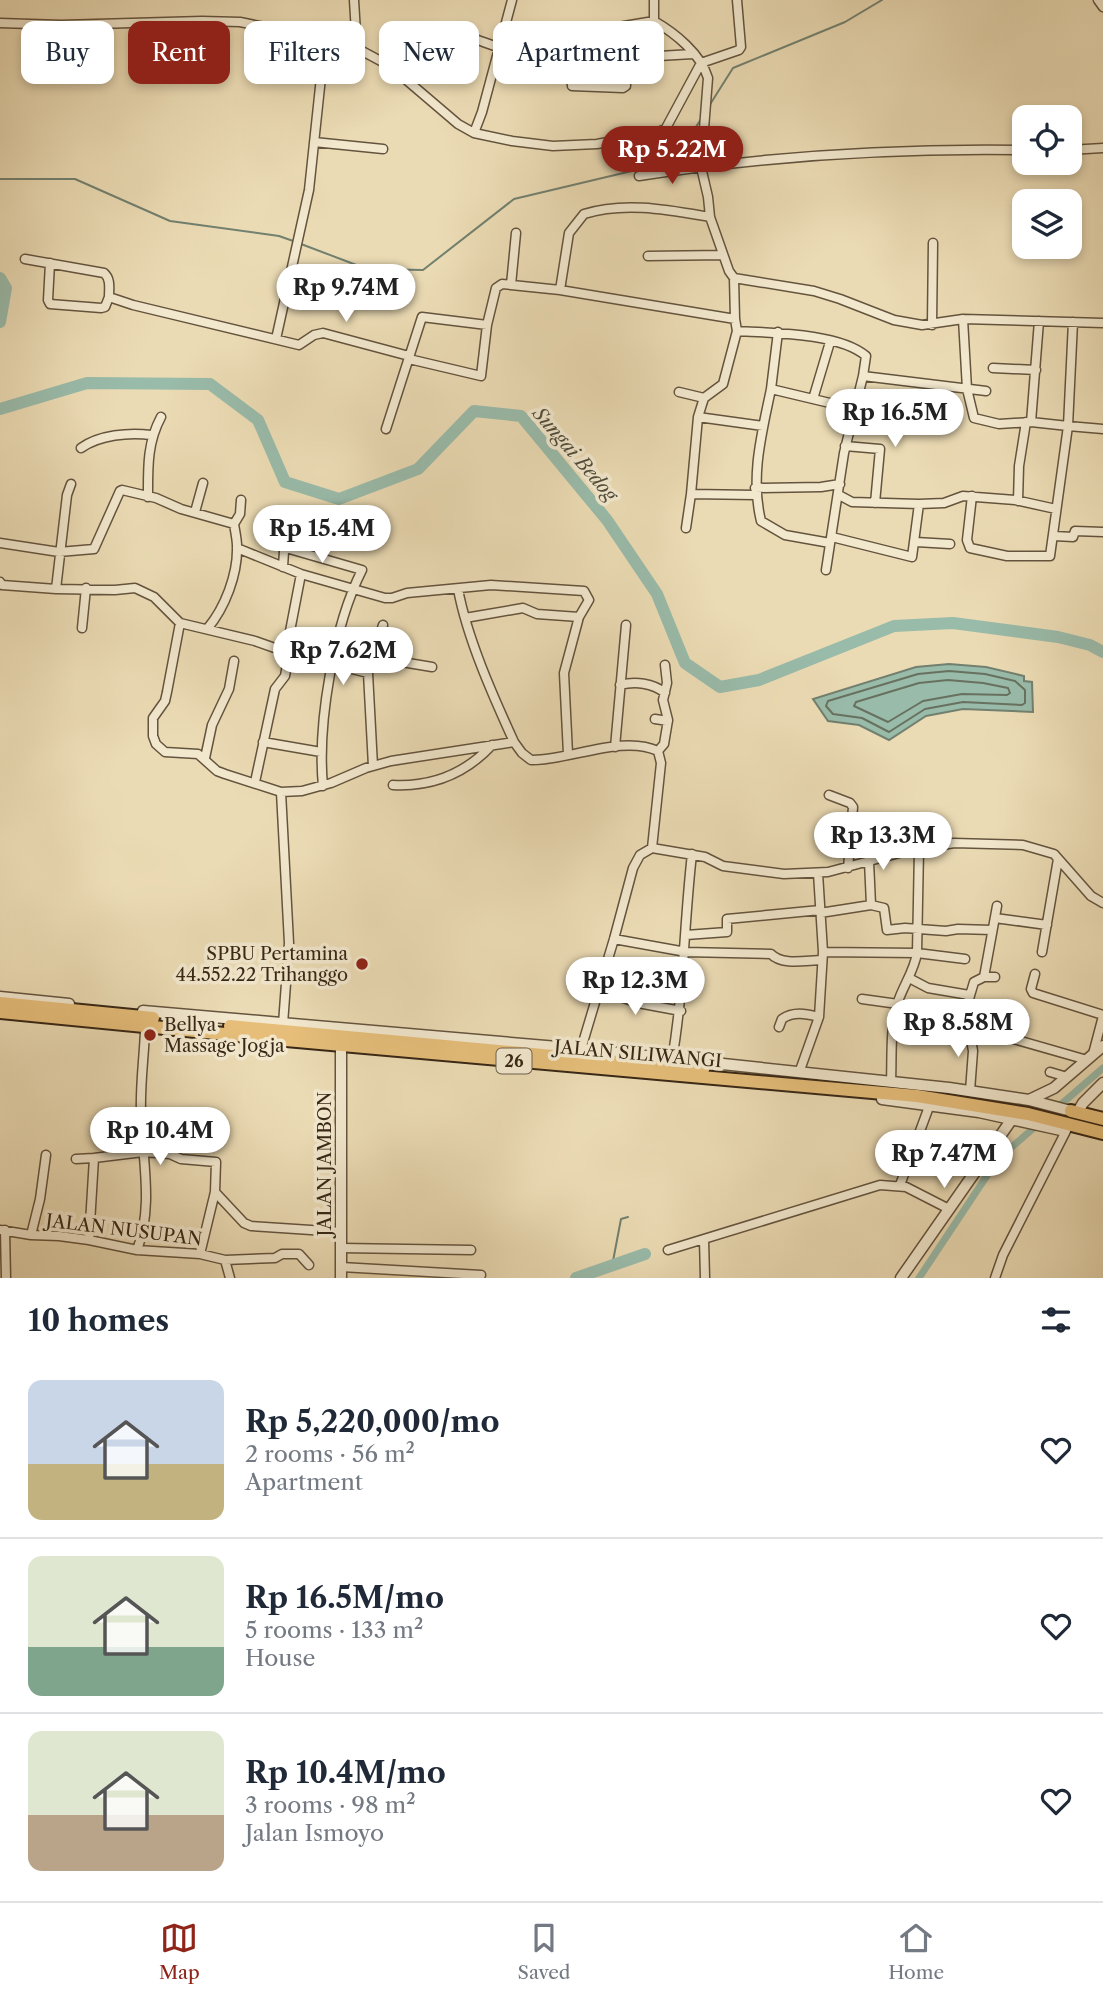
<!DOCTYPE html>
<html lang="en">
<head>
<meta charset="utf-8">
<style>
  :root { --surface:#fff; --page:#f6f6f7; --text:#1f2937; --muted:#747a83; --line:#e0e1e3; --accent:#8f2418 }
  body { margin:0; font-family:"Libre Caslon Text",serif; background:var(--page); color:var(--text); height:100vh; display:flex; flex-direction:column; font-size:26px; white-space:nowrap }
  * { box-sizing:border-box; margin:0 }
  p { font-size:23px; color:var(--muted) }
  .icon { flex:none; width:38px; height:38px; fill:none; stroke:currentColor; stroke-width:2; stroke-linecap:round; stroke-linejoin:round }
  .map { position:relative; height:1278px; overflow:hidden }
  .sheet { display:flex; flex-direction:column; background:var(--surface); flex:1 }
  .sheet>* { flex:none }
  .banner { position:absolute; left:21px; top:21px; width:700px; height:63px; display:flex; gap:14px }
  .controls { position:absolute; left:1012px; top:105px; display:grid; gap:14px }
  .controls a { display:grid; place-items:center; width:70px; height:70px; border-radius:14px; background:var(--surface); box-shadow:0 4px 10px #0003; font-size:35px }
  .price { position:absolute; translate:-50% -60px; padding:0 16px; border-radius:24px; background:#fff; color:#222; font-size:23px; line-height:46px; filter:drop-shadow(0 2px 4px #0008) }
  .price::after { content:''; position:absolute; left:50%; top:42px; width:21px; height:16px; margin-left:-10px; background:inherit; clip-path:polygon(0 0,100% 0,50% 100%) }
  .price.active { background:var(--accent); color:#fff }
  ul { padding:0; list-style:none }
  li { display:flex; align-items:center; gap:21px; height:175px; padding:0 28px }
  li+li { border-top:2px solid var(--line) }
  li span { display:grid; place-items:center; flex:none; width:196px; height:140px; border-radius:14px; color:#555 }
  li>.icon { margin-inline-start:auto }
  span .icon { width:84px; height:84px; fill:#fffc; stroke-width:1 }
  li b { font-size:30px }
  h2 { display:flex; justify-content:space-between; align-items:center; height:84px; padding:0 28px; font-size:30px }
  .pill { padding:0 24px; border-radius:14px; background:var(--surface); box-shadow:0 4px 10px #0003; font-size:24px; line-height:63px }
  .pill.active { background:var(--accent); color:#fff }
  .tab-bar { display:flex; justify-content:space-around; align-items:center; height:98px; border-top:2px solid var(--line); background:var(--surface); font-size:19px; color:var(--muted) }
  .tab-bar a { display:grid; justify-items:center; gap:4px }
  .tab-bar .active { color:var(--accent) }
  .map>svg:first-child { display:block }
  .water { fill:#9ba; stroke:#72806f; stroke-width:2 }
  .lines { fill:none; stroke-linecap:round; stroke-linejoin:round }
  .shore { stroke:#687160; stroke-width:2 }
  .stream { stroke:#72806f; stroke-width:2 }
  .canal { stroke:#9ba; stroke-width:7 }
  .river { stroke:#9ba; stroke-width:12 }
  .minor-casing { stroke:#64543e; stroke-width:11 }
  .tertiary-casing { stroke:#64543e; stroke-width:13 }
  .trunk-casing { stroke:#372716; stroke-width:16 }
  .minor { stroke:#f2e8ce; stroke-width:8 }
  .tertiary { stroke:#f2e8ce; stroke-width:10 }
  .trunk { stroke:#e6be7a; stroke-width:12 }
  .poi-dot { fill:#8f2418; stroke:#f2e8ce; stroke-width:2.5 }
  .labels { text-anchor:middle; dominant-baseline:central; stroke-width:7; stroke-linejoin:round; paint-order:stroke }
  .shield { fill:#f2e8ce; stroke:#6f614d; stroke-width:2 }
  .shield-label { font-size:16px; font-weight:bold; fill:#372716 }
  .poi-label { font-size:18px; fill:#372716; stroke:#f2e8ce; text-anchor:end }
  .street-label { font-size:18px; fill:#372716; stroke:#f2e8ce }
  .water-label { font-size:19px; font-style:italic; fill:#504c3b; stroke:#f2e8ce }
</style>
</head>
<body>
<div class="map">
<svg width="1103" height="1278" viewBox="0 0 1103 1278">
  <rect width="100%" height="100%" fill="#ebdbb4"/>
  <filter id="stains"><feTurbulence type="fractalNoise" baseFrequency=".00286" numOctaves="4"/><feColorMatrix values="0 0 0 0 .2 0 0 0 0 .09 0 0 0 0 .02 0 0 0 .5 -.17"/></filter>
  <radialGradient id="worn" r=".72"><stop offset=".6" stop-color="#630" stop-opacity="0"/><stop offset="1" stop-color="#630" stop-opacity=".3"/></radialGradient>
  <path class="water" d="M949 664 986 667 1024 676V681L1032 682 1033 712 963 709 926 716 889 740 859 725 828 721 813 699 916 667Z"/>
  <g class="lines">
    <path class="shore" d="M949 671 985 674 1015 681 1025 690V703L1022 705 963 702 925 709 889 732 862 718 833 714 826 706 828 701 918 674Z
      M948 680 983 683 1008 688 1010 693 1007 695 962 694 923 701 888 722 854 706 856 702 919 683Z"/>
    <path class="stream" d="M709 106 733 68 845 22 882 0
      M0 179H75L170 221 279 236 296 242
      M301 244 367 269 423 270 514 199 657 165 692 133 701 119
      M613 1261 621 1219 628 1217"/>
    <path class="canal" d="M919 1278 998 1159 1103 1068"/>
    <path class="river" d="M0 278 6 288 0 322
      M0 409 87 383 210 384 258 420 285 482 339 499 418 469 474 411 521 416 607 520 657 594 685 663 720 687 759 680 894 626 953 623 1058 637 1090 645 1103 652
      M576 1278 645 1254"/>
    <g class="minor-casing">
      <path id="minor" d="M1098 0 1103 7
        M654 21V0
        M0 23 61 25 202 21 240 22 349 44 356 33 354 0
        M472 38C484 42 496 47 508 50 535 58 571 47 572 86L623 88 626 86 624 26 654 21C675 33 701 54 708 78L701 167 708 197 710 217 729 271 734 278 814 291 840 299 894 320 922 325 963 319 1103 323
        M349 44 390 66 458 124 474 133 512 141 553 146 597 144 657 133 666 128 701 63 739 50 741 47 737 0
        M624 58 693 54
        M474 133 482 112 512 0
        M314 142 383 149
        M1069 150 1103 148
        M639 176C766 156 895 148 1024 150
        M648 256 723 255
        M25 259 104 273C111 279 109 288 109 297L133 305 299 345 314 335 323 333 409 356
        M50 263 48 300 50 304 101 308 105 307 109 297
        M511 285 516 233
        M560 290 569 233 584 214C625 201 669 210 710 217
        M963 319 967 389 974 418 999 424 1031 422 1068 426 1073 322
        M932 325 933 243
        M737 331C772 333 839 333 866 356L863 376 986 391
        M778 332 771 389 855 409
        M276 339 309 190 325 40
        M409 359 481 376 487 325
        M993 368 1036 370
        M771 389C762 433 750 476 761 521L785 535 830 543
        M679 392 704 398
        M813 399 830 342
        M698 417 763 426
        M1031 422 1039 321
        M386 429 422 317 487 325 496 288 502 284 560 290 735 319 734 278
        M845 446 880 449 875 503
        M81 448C99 435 129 432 151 435
        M71 484 67 495 56 589 115 590 135 588 154 597 180 623 255 641 289 653 368 673 373 766
        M755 488 821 487 840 484
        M691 494 755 495
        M839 495 852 502 919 504 944 503 963 496 1015 500 1056 509
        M972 496 967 540 970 548 1007 556H1050L1068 426 1103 429
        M148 497C148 468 147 443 161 417
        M1018 501 1019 466 1026 422
        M195 512 203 483
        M234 524 240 514 241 500
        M686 528 691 494 698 417 704 398 723 384 737 331 735 319
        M1054 536 1073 537 1075 531 1103 532
        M832 537 912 557 919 504
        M916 542 950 544
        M0 543 59 552 94 549 120 491 122 490 156 498 181 509 234 524C235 531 237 539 237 546 238 574 225 608 207 629
        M237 548 301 574 385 598H392L407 593 491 585 584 591 589 600 579 617 564 673 568 754
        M283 567 284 551 286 548 362 570C334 625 317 724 323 786
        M826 570 844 453 863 376
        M0 582 2 585 56 589
        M458 589C467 638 493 696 514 742
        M465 618 523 608 537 614 579 617
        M180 623 167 692 165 701 153 718V736L156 744 165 752 198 754 217 771 225 774 281 792 302 791 331 783 366 768 391 761 514 742 522 753 531 760C569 761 622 734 658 751
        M82 628 86 588
        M286 652 301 574
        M372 657 432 667
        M368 673 383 625
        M620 685C635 681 653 683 665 693
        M655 719 668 721
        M263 742 321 752
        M615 747 626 625
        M205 758 212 725 229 689 234 661
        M255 782 275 689 285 676 289 653
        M393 785C433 787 465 774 492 745
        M281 792 289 943 283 1024
        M829 795 850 803 853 807 848 868
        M652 848 705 857 723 866 784 874 828 872 903 852 954 843 1023 845 1054 854 1091 896 1103 903
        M652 848 661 763 658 751 664 744 668 720 663 700 667 683 665 665
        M869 861 871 905 884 908 887 930 905 928 946 931 958 929 992 930
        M820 913 871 905
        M995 918 1047 925
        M686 935 727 932V919L820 910
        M614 939 686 952 771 954C782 966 807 960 822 960
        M823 952 917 953 965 959
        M1042 952 1058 859
        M1035 974 1031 989 1033 993 1103 1015
        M984 977H995
        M909 978 928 988 969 995
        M598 989 638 1003 681 1011
        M862 999 898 1004
        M968 1026 1087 1060
        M779 1027 782 1019C794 1011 806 1014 819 1017
        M1003 1035 1010 1017
        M581 1049 614 939 633 868 640 855 652 848
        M1093 1054 1103 1016
        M672 1060C684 990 684 923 692 854
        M1050 1072 1067 1077
        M799 1073 819 1017 823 952 818 873
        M891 1082C892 1057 890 1030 897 1005 902 987 914 972 917 953L919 849
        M970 1091 973 1051 966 1009 974 982 984 977 997 906
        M76 1159 94 1158
        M900 1185 930 1104
        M215 1192 244 1223 251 1226 341 1232
        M0 1230 31 1235 59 1236 89 1240 137 1250 200 1254 225 1260 230 1278
        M5 1230 6 1278
        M31 1235 40 1199 46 1155
        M704 1239 705 1278
        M89 1240 94 1158 143 1152 170 1154 181 1159 216 1162 215 1192 200 1254
        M341 1248 471 1250
        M137 1250C154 1205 142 1159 141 1112 140 1085 144 1057 145 1031
        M668 1250 880 1185 906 1187 949 1209
        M225 1260 275 1258 282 1254H299L309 1265
        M341 1267 481 1275
        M995 1278 1003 1255 1066 1131"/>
    </g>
    <g class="tertiary-casing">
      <path id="tertiary" d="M0 997 69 1004
        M143 1011 581 1049 949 1088 1029 1100 1071 1111
        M882 1099 979 1112 1061 1130
        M1029 1100 1054 1088 1103 1046
        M1077 1113 1083 1103 1103 1083
        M341 1278V1051
        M901 1278 1012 1119"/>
    </g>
    <g class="trunk-casing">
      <path id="trunk" d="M0 1003 153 1018
        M0 1012 286 1040 917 1096 1028 1114 1103 1133
        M230 1026 703 1070
        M1071 1111 1103 1119"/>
    </g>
    <use href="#minor" class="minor"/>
    <use href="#tertiary" class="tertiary"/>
    <use href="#trunk" class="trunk"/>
  </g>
  <g class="poi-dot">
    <circle cx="362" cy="964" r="7"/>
    <circle cx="150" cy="1035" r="7"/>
  </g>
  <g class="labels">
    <rect class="shield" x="496.5" y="1048.5" width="35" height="25" rx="5"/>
    <g class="shield-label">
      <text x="514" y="1061">26</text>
    </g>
    <g class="poi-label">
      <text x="348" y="954">SPBU Pertamina<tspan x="348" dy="21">44.552.22 Trihanggo</tspan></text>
      <text x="164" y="1025" text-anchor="start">Bellya<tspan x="164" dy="21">Massage Jogja</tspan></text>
    </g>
    <g class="street-label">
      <text transform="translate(638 1054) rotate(5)">JALAN SILIWANGI</text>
      <text transform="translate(325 1164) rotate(-90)">JALAN JAMBON</text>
      <text transform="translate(124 1230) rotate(7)">JALAN NUSUPAN</text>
    </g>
    <g class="water-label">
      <text transform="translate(575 454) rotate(49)">Sungai Bedog</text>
    </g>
  </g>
  <rect width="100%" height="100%" filter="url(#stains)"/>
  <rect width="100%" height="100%" fill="url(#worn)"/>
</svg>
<div class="controls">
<a><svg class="icon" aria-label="locate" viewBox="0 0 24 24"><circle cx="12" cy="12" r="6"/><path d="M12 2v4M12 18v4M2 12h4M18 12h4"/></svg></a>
<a><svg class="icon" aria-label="layers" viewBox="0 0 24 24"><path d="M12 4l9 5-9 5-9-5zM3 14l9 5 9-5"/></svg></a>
</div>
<b class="price active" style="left:672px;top:186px">Rp 5.22M</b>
<b class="price" style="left:346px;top:324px">Rp 9.74M</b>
<b class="price" style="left:895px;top:449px">Rp 16.5M</b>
<b class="price" style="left:322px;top:565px">Rp 15.4M</b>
<b class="price" style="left:343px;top:687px">Rp 7.62M</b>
<b class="price" style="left:883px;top:872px">Rp 13.3M</b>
<b class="price" style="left:635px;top:1017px">Rp 12.3M</b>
<b class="price" style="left:958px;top:1059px">Rp 8.58M</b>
<b class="price" style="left:160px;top:1167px">Rp 10.4M</b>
<b class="price" style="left:944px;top:1190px">Rp 7.47M</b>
<div class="banner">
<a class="pill">Buy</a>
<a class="pill active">Rent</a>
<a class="pill">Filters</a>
<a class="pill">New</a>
<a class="pill">Apartment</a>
</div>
</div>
<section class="sheet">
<h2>10 homes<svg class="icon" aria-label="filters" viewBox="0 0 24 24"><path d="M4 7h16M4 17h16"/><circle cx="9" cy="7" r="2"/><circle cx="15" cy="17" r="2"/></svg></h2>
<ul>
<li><span style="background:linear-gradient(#c9d6e8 60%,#c2b280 0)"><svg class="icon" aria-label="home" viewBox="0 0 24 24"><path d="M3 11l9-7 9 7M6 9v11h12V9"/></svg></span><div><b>Rp 5,220,000/mo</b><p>2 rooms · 56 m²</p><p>Apartment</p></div><svg class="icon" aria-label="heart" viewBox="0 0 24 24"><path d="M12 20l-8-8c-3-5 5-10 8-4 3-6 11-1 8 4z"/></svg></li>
<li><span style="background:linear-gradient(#dfe7d0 65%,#7fa58c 0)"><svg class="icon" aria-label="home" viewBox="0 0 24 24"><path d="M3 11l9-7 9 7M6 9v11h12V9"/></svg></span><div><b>Rp 16.5M/mo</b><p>5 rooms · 133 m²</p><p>House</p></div><svg class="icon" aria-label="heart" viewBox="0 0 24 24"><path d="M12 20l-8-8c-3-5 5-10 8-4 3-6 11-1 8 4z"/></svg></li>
<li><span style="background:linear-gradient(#dfe7d0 60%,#b9a48a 0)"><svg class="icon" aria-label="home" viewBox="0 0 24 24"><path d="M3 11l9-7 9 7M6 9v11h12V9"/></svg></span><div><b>Rp 10.4M/mo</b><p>3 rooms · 98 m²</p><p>Jalan Ismoyo</p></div><svg class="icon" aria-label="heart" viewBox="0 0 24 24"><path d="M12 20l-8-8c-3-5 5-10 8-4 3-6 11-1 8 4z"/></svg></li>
</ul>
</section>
<nav class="tab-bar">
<a class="active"><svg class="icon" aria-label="map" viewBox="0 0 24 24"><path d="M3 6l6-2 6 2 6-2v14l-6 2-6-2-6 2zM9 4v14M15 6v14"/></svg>Map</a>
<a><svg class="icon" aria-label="saved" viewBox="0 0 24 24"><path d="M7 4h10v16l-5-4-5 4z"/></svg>Saved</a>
<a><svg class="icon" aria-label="home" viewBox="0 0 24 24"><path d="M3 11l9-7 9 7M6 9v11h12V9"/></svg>Home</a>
</nav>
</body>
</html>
